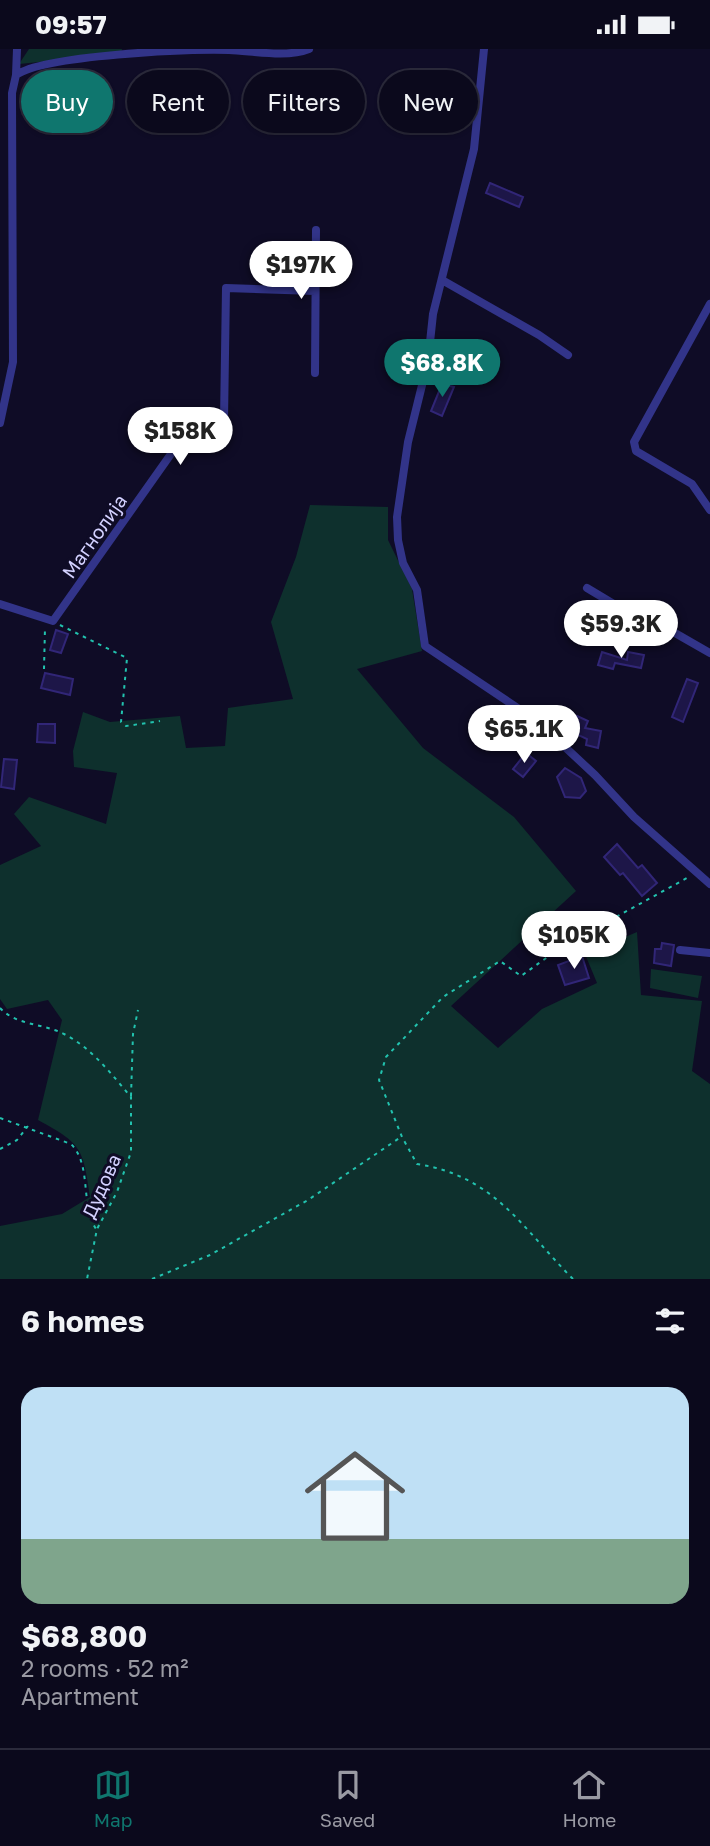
<!DOCTYPE html>
<html lang="en">
<head>
<meta charset="utf-8">
<style>
  :root { --surface:#0b091c; --page:#141225; --text:#f1f3f6; --muted:#9a9aa3; --line:#2b2a3b; --accent:#0f766e }
  body { margin:0; font-family:"Golos Text",sans-serif; background:var(--page); color:var(--text); height:100vh; display:flex; flex-direction:column; font-size:26px; white-space:nowrap }
  * { box-sizing:border-box; margin:0 }
  p { font-size:23px; color:var(--muted) }
  .icon { flex:none; width:38px; height:38px; fill:none; stroke:currentColor; stroke-width:2; stroke-linecap:round; stroke-linejoin:round }
  .map { position:relative; height:1230px; overflow:hidden }
  .sheet { display:flex; flex-direction:column; background:var(--surface); flex:1 }
  .sheet>* { flex:none }
  .guide { position:absolute; left:21px; top:21px; width:668px; height:63px; display:flex; gap:14px }
  .price { position:absolute; translate:-50% -60px; padding:0 16px; border-radius:24px; background:#fff; color:#222; font-size:23px; line-height:46px; filter:drop-shadow(0 2px 4px #0008) }
  .price::after { content:''; position:absolute; left:50%; top:42px; width:21px; height:16px; margin-left:-10px; background:inherit; clip-path:polygon(0 0,100% 0,50% 100%) }
  .price.active { background:var(--accent); color:#fff }
  ul { padding:0; list-style:none }
  li { display:grid; align-content:center; gap:14px; height:371px; padding:0 21px }
  li+li { border-top:2px solid var(--line) }
  li span { display:grid; place-items:center; height:217px; border-radius:21px; color:#555 }
  li>.icon { margin-inline-start:auto }
  span .icon { width:126px; height:126px; fill:#fffc; stroke-width:1 }
  li b { font-size:30px }
  h2 { display:flex; justify-content:space-between; align-items:center; height:84px; padding:0 21px; font-size:30px }
  .pill { padding:0 24px; border-radius:32px; background:var(--surface); box-shadow:0 2px 5px #0004,0 0 0 2px var(--line); font-size:24px; line-height:63px }
  .pill.active { background:var(--accent); color:#fff }
  .status { display:flex; justify-content:space-between; align-items:center; height:49px; padding:0 35px; background:var(--surface); direction:ltr }
  .status svg { height:19px; fill:currentColor }
  .tab-bar { display:flex; justify-content:space-around; align-items:center; height:98px; border-top:2px solid var(--line); background:var(--surface); font-size:19px; color:var(--muted) }
  .tab-bar a { display:grid; justify-items:center; gap:4px }
  .tab-bar .active { color:var(--accent) }
  .map>svg:first-child { display:block }
  .green { fill:#0e302d }
  .building { fill:#1d1648; stroke:#312677; stroke-width:2 }
  .lines { fill:none; stroke-linecap:round; stroke-linejoin:round }
  .path { stroke:#22c2ae; stroke-width:2; stroke-dasharray:3.5 5; stroke-linecap:butt }
  .minor { stroke:#323489; stroke-width:8 }
  .labels { text-anchor:middle; dominant-baseline:central; stroke-width:6; stroke-linejoin:round; paint-order:stroke }
  .street-label { font-size:19px; fill:#d3d1ff; stroke:#0f0c26 }
</style>
</head>
<body>
<div class="status"><b>09:57</b><svg viewBox="0 0 49 12"><path d="M0 12V9h3v3zM5 12V6h3v6zM10 12V3h3v9zM15 12V0h3v12zM26 1h20v11H26zM47 4h2v5h-2z"/></svg></div>
<div class="map">
<svg width="710" height="1230" viewBox="0 0 710 1230">
  <rect width="100%" height="100%" fill="#0f0c26"/>
  <path class="green" d="M29 0H122L121 5 19 15Z
    M310 456 388 458V491L412 540 422 602 357 620 423 699 514 768 576 842 451 957 498 999 542 960 597 934 585 905 637 883 641 946 702 952 692 1022 710 1035V1230H0V1177L62 1165 90 1148C83 1099 82 1095 38 1071L62 971 48 951 7 960 0 950V816L41 797 14 765 29 748 106 775 117 724 74 718 73 702 83 663 110 673 180 667 186 699 225 697 228 659 293 650 271 573 296 508Z
    M651 920 702 927 698 949 650 939Z"/>
  <path class="building" d="M490 134 523 148 519 158 486 144Z
    M442 335 454 338 442 367 431 362Z
    M56 581 68 585 61 604 50 601Z
    M602 603 627 611 628 603 644 606 641 619 615 614 613 620 598 616Z
    M45 624 73 630 70 646 41 639Z
    M687 630 698 634 683 673 672 668Z
    M577 667 588 672 585 679 601 682 598 699 586 696 587 690 570 682Z
    M38 675H55V694L37 693Z
    M526 704 536 712 523 728 513 720Z
    M4 710 17 711 14 740 1 738Z
    M565 719 581 729 586 742 580 749 565 748 557 728Z
    M617 795 638 819 642 816 657 834 642 847 623 824 620 826 604 808Z
    M662 894 674 896 671 917 654 914 655 900H661Z
    M582 907 589 929 565 936 558 916Z"/>
  <g class="lines">
    <path class="path" d="M60 576 127 609 121 673 126 677 160 672
      M44 620 45 579
      M0 959C17 977 43 974 64 985 92 999 112 1026 131 1048V1103L117 1143 97 1180 87 1230
      M131 1047 133 985 138 961
      M0 1069 71 1095C92 1116 80 1155 96 1180
      M0 1100 17 1091 28 1077
      M152 1230 210 1206 308 1151 401 1088
      M573 1230C522 1179 495 1127 417 1115L402 1088 379 1031 386 1008 443 948 500 912 521 927 563 897 687 829"/>
    <path class="minor" d="M484 0 474 100 433 265 428 312 408 393 397 468 398 491 403 514 417 541 425 597 537 672 595 726 634 768 710 835
      M16 26 17 0
      M442 231 539 286 568 306
      M710 255 634 393 636 402 692 435 710 461
      M315 324 316 181
      M0 374 13 313 12 44 16 26C45 6 188 0 229 1 253 2 287 9 309 0
      M587 539 657 581 675 584 710 604
      M0 555 53 572 183 388C195 378 214 381 224 371L226 239 315 242
      M680 901 710 904"/>
  </g>
  <g class="labels">
    <g class="street-label">
      <text transform="translate(94 487) rotate(-55)">Магнолија</text>
      <text transform="translate(101 1137) rotate(-66)">Дудова</text>
    </g>
  </g>
</svg>
<b class="price" style="left:301px;top:252px">$197K</b>
<b class="price active" style="left:442px;top:350px">$68.8K</b>
<b class="price" style="left:180px;top:418px">$158K</b>
<b class="price" style="left:621px;top:611px">$59.3K</b>
<b class="price" style="left:524px;top:716px">$65.1K</b>
<b class="price" style="left:574px;top:922px">$105K</b>
<div class="guide">
<a class="pill active">Buy</a>
<a class="pill">Rent</a>
<a class="pill">Filters</a>
<a class="pill">New</a>
</div>
</div>
<section class="sheet">
<h2>6 homes<svg class="icon" aria-label="filters" viewBox="0 0 24 24"><path d="M4 7h16M4 17h16"/><circle cx="9" cy="7" r="2"/><circle cx="15" cy="17" r="2"/></svg></h2>
<ul>
<li><span style="background:linear-gradient(#bfe0f5 70%,#7fa58c 0)"><svg class="icon" aria-label="home" viewBox="0 0 24 24"><path d="M3 11l9-7 9 7M6 9v11h12V9"/></svg></span><div><b>$68,800</b><p>2 rooms · 52 m²</p><p>Apartment</p></div></li>
</ul>
</section>
<nav class="tab-bar">
<a class="active"><svg class="icon" aria-label="map" viewBox="0 0 24 24"><path d="M3 6l6-2 6 2 6-2v14l-6 2-6-2-6 2zM9 4v14M15 6v14"/></svg>Map</a>
<a><svg class="icon" aria-label="saved" viewBox="0 0 24 24"><path d="M7 4h10v16l-5-4-5 4z"/></svg>Saved</a>
<a><svg class="icon" aria-label="home" viewBox="0 0 24 24"><path d="M3 11l9-7 9 7M6 9v11h12V9"/></svg>Home</a>
</nav>
</body>
</html>
